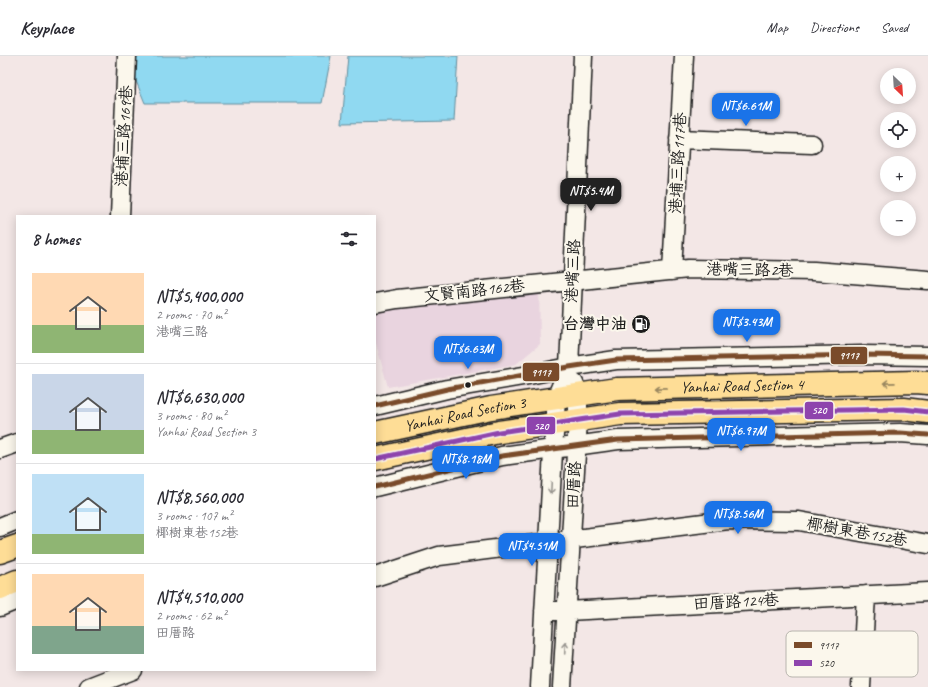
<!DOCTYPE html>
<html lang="en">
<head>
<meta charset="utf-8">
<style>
  :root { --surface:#fff; --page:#f7f7f7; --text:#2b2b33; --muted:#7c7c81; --line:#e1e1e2; --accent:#1a73e8 }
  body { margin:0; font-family:Caveat,"LXGW WenKai TC",sans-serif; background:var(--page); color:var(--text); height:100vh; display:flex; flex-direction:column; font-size:15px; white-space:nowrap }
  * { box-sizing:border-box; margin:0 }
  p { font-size:13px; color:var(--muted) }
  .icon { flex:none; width:22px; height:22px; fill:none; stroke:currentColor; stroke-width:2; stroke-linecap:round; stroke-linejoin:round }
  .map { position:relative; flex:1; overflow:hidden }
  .side { position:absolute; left:16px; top:159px; width:360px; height:456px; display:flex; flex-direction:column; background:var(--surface); border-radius:0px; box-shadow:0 2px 10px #0003 }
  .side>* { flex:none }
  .needle { width:26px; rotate:155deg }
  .fabs { position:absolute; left:880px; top:12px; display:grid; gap:8px }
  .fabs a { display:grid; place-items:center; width:36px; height:36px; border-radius:50%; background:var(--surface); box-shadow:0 2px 10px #0003; font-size:20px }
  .price { position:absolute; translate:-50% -34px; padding:0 9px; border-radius:8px; background:var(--accent); color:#fff; font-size:13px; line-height:26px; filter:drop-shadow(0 1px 2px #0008) }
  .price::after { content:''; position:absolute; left:50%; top:24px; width:12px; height:9px; margin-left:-6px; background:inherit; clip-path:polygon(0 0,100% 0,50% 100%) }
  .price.current { background:#222; color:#fff }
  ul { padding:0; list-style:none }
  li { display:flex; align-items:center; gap:12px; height:100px; padding:0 16px }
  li+li { border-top:1px solid var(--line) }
  li span { display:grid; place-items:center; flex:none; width:112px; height:80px; border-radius:0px; color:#555 }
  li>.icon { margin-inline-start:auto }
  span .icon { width:48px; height:48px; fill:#fffc; stroke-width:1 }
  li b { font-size:17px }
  h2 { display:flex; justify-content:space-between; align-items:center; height:48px; padding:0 16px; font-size:17px }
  header { display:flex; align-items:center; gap:24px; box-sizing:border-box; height:56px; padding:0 20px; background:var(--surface); border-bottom:1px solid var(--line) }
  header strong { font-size:19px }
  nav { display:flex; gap:22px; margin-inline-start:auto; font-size:14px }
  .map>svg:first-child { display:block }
  .built { fill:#e9d4df }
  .water { fill:#90d9f1; stroke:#628d9c }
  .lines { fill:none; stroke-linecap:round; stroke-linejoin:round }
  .minor-casing { stroke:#1c1c1c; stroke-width:21 }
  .major-casing { stroke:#1c1c1c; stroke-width:25 }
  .minor { stroke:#fbf7ec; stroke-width:18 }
  .major { stroke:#fedd96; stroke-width:22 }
  .bus-1-casing { stroke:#fbf7ec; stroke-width:8 }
  .bus-2-casing { stroke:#fbf7ec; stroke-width:8 }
  .bus-1 { stroke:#7a4b2a; stroke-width:5 }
  .bus-2 { stroke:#8e44ad; stroke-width:5 }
  .oneway { stroke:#98865f }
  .oneway2 { stroke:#97948e }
  .bus-dot { fill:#1c1c1c; stroke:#fbf7ec; stroke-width:1.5 }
  .labels { text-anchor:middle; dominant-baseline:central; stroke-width:4; stroke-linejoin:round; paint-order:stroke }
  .street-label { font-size:16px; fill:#1c1c1c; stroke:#fbf7ec }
  .poi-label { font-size:16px; font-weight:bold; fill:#1c1c1c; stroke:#fbf7ec; text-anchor:end }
  .key { fill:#fbf7ec; stroke:#b8b5ae; stroke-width:1 }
  .key-label { font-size:11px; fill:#1c1c1c }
  .line-badge { stroke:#fbf7ec; stroke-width:1.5 }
  .badge-label { font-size:11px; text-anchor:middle; font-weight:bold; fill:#fff }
</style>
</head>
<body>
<header>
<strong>Keyplace</strong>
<nav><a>Map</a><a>Directions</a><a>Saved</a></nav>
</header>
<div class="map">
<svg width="928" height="631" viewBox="0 0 928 631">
  <rect width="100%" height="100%" fill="#f3e7e6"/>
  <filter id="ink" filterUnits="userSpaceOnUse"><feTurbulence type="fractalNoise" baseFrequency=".025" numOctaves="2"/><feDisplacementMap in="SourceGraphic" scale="8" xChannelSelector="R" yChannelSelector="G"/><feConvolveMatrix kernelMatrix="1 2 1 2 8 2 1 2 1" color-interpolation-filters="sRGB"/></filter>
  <g filter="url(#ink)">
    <path class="built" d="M539 225 540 288 516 308 388 331 375 284V249Z"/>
    <path class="water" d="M135 0H331L322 47H145L134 20Z
      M348 0H458L454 65 342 67Z"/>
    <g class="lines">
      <g class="minor-casing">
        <path id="minor" d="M679 83 812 88
          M120 160 127 0
          M672 215 684 0
          M375 247 397 243 688 213 814 215 928 224
          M375 350 447 333 529 319 569 311 616 304 863 299 928 300
          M0 393 17 387
          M375 431 502 400 618 384 900 377 928 379
          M0 471 17 464
          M375 521 439 500 728 464 799 465 928 488
          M0 551 17 544
          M544 555H567L928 536
          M89 631 133 614
          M540 631 556 342 569 311 583 0
          M562 631 578 364V339L574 327
          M861 631 866 539"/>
      </g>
      <g class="major-casing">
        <g id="major">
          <path id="s1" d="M375 377 491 352 617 333 916 326 928 327"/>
          <path d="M375 403 499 376 620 358 904 353 928 356"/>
          <path d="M0 496 17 490"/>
          <path d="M0 532 17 525"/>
        </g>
      </g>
      <use href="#minor" class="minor"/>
      <use href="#major" class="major"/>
      <g class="bus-1-casing">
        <path id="bus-1" d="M375 350 447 333 569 311 616 304 863 299 928 300
          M375 431 502 400 618 384 900 377 928 379"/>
      </g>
      <g class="bus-2-casing">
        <path id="bus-2" d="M375 403 499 376 620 358 904 353 928 356"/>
      </g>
      <use href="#bus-1" class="bus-1"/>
      <use href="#bus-2" class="bus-2"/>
    </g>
    <defs><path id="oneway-shaft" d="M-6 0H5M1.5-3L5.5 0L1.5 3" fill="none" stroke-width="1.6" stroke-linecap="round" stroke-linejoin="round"/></defs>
    <g class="oneway">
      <use href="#oneway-shaft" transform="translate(889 327) rotate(179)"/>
      <use href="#oneway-shaft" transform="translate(661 332) rotate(179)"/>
    </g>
    <g class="oneway2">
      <use href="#oneway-shaft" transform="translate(551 432) rotate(93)"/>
      <use href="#oneway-shaft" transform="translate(565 592) rotate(-87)"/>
    </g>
  </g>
  <defs>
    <g id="fuel-disc" transform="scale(1)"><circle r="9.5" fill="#1c1c1c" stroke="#fbf7ec"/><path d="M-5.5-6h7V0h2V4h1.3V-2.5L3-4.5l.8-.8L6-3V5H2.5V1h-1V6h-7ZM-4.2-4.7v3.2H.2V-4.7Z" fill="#fff"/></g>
  </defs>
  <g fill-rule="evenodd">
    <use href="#fuel-disc" x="641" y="268"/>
  </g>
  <circle class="bus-dot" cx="468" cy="329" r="3.5"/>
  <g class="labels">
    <g class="street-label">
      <text transform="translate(124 80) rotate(-87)">港埔三路169巷</text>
      <text transform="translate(678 107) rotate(-87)">港埔三路117巷</text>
      <text transform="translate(750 214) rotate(1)">港嘴三路2巷</text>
      <text transform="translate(573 215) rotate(-87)">港嘴三路</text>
      <text transform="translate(474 235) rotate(-6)">文賢南路162巷</text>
      <text stroke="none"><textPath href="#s1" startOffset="371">Yanhai Road Section 4</textPath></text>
      <text stroke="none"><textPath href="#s1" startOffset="92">Yanhai Road Section 3</textPath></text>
      <text transform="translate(574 429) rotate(-87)">田厝路</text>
      <text transform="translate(857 476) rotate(10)">椰樹東巷152巷</text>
      <text transform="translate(736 546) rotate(-3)">田厝路124巷</text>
    </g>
    <g class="poi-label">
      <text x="627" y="268">台灣中油</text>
    </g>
  </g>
  <rect x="786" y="575" width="132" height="46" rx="6" class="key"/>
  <rect x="794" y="586" width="18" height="6" fill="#7a4b2a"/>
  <rect x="794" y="604" width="18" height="6" fill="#8e44ad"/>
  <g class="key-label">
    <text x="819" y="593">9117</text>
    <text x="819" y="611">520</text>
  </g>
  <g class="line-badge">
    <rect x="830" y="290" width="38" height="19" rx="4" fill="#7a4b2a"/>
    <rect x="522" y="306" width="38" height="20" rx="4" fill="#7a4b2a"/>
    <rect x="804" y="345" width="30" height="19" rx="4" fill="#8e44ad"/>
    <rect x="526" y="360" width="30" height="19" rx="4" fill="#8e44ad"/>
  </g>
  <g class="badge-label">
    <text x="849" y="303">9117</text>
    <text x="541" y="320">9117</text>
    <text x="819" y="358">520</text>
    <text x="541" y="374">520</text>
  </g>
</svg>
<div class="fabs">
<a><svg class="needle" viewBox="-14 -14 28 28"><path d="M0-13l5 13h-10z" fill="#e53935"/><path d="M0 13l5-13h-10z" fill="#7c7c81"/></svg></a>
<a><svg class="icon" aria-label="locate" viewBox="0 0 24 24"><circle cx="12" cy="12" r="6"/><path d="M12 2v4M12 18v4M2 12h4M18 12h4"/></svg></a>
<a>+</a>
<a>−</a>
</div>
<b class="price" style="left:746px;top:71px">NT$6.61M</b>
<b class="price current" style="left:591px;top:156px">NT$5.4M</b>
<b class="price" style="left:747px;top:287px">NT$3.43M</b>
<b class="price" style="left:468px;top:314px">NT$6.63M</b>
<b class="price" style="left:741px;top:396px">NT$6.97M</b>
<b class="price" style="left:466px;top:424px">NT$8.18M</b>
<b class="price" style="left:738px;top:479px">NT$8.56M</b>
<b class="price" style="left:532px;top:511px">NT$4.51M</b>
<section class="side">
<h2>8 homes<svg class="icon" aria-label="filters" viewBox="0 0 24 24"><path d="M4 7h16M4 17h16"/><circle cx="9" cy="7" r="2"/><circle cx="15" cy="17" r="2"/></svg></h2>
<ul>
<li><span style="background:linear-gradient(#ffd9b3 65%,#8fb573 0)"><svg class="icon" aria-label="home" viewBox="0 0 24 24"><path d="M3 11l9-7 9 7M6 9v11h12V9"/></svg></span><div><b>NT$5,400,000</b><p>2 rooms · 70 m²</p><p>港嘴三路</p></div></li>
<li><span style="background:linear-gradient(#c9d6e8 70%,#8fb573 0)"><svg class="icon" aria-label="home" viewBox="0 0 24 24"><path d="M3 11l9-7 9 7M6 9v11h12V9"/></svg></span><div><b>NT$6,630,000</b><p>3 rooms · 80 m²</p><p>Yanhai Road Section 3</p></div></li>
<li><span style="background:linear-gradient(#bfe0f5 75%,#8fb573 0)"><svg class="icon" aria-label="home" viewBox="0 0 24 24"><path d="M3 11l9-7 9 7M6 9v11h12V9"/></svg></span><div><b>NT$8,560,000</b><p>3 rooms · 107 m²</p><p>椰樹東巷152巷</p></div></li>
<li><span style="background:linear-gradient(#ffd9b3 65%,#7fa58c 0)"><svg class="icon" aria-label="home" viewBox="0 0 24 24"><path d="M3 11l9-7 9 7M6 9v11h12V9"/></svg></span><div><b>NT$4,510,000</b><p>2 rooms · 62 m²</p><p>田厝路</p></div></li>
</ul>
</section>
</div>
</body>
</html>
